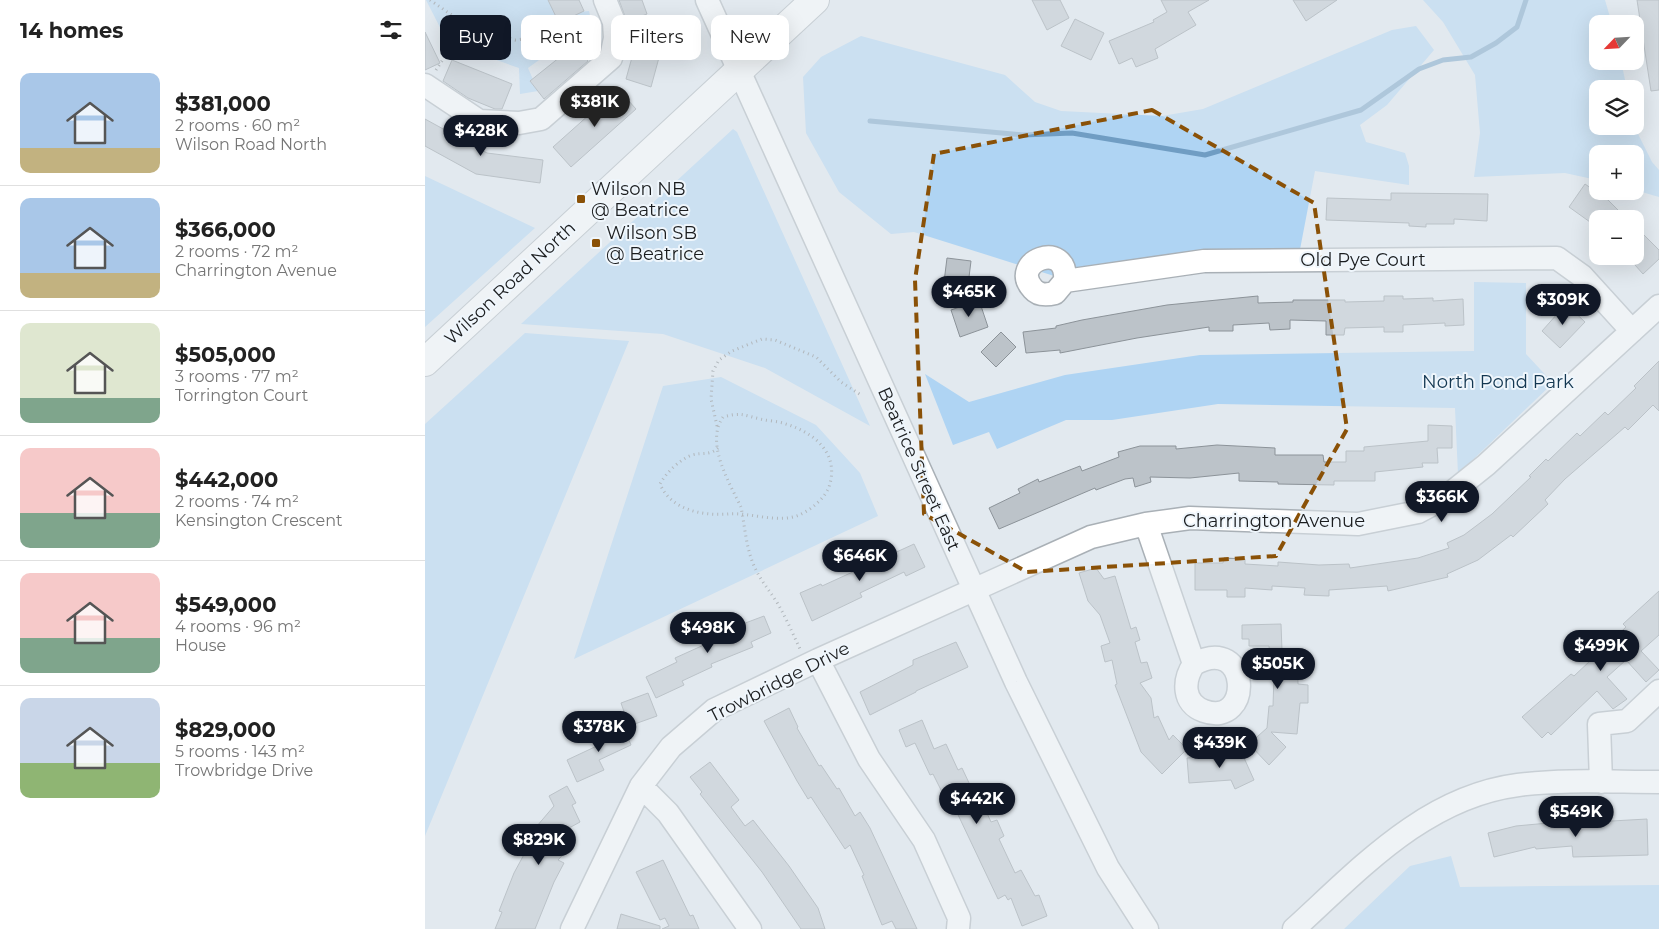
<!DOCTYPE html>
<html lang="en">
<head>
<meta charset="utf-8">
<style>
  :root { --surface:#fff; --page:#f6f6f6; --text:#222; --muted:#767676; --line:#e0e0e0; --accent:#111827 }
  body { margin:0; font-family:Montserrat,sans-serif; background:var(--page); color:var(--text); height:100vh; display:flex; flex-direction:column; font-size:19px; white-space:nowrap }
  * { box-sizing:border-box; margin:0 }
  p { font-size:16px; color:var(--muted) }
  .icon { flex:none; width:28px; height:28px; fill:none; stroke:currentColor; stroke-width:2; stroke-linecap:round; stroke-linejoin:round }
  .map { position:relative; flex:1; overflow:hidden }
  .drawer { display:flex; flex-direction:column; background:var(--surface); width:425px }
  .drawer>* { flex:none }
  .hud { position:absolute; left:15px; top:15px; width:475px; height:45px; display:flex; gap:10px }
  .needle { width:32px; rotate:245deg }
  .tools { position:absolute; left:1164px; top:15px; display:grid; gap:10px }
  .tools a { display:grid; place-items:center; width:55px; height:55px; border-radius:10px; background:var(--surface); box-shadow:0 5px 20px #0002; font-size:25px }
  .price { position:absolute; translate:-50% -42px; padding:0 11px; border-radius:18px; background:var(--accent); color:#fff; font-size:16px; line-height:32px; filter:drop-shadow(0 1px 2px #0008) }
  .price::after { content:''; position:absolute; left:50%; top:30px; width:15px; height:11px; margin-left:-8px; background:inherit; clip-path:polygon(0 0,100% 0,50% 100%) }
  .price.active { background:#222; color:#fff }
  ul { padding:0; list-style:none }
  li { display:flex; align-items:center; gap:15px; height:125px; padding:0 20px }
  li+li { border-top:1px solid var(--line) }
  li span { display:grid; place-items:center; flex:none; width:140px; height:100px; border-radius:10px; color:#555 }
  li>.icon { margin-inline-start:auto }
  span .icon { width:60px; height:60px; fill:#fffc; stroke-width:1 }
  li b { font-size:21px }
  h2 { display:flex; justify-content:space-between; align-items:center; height:60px; padding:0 20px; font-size:21px }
  .tag { padding:0 18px; border-radius:10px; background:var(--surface); box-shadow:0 5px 20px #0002; font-size:18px; line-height:45px }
  .tag.active { background:var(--accent); color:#fff }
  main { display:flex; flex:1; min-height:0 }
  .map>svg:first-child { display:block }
  .green { fill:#afd4f3 }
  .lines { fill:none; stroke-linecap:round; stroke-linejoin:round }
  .stream { stroke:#709dc3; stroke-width:5 }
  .building { fill:#bcc3c9; stroke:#8c9399 }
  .minor-casing { stroke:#a9b0b6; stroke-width:25 }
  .major-casing { stroke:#a9b0b6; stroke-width:30 }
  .path { stroke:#777c80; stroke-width:3; stroke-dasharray:1 4; stroke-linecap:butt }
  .minor { stroke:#fff; stroke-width:22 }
  .major { stroke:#fff; stroke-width:28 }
  .marked { fill:none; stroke:#8a5107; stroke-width:4; stroke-dasharray:10 6; stroke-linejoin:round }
  .poi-dot { fill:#8a5107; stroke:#eff6fc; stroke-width:2 }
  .labels { text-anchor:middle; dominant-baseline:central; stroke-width:4; stroke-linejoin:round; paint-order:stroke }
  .poi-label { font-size:18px; fill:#1b1d1f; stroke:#eff6fc; text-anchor:start }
  .street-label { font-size:18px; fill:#1b1d1f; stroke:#eff6fc }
  .park-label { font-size:18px; fill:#133751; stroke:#eff6fc }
</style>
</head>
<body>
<main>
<section class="drawer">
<h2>14 homes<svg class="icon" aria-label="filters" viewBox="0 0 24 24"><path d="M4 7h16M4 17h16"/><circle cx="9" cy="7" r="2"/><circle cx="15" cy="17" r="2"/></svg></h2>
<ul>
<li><span style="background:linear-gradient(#a9c7e8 75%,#c2b280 0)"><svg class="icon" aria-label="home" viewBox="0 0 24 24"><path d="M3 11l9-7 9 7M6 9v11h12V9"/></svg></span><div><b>$381,000</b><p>2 rooms · 60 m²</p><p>Wilson Road North</p></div></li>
<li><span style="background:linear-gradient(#a9c7e8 75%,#c2b280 0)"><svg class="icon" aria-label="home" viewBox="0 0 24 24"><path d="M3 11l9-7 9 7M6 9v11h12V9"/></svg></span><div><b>$366,000</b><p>2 rooms · 72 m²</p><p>Charrington Avenue</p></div></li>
<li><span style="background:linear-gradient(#dfe7d0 75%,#7fa58c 0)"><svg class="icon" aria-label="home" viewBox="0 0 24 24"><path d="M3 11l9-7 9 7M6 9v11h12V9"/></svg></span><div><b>$505,000</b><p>3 rooms · 77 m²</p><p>Torrington Court</p></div></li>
<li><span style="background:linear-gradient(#f6c9c9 65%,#7fa58c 0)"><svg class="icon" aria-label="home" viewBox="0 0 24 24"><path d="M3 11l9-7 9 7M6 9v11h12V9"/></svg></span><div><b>$442,000</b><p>2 rooms · 74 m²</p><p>Kensington Crescent</p></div></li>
<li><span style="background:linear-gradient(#f6c9c9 65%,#7fa58c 0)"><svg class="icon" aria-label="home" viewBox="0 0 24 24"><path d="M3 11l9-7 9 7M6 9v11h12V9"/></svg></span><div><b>$549,000</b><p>4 rooms · 96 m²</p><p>House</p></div></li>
<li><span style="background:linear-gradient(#c9d6e8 65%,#8fb573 0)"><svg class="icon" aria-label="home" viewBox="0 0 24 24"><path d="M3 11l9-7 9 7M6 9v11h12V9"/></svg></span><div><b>$829,000</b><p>5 rooms · 143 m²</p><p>Trowbridge Drive</p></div></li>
</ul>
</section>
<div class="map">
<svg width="1234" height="929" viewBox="0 0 1234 929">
  <rect width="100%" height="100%" fill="#e2e9ef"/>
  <path class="green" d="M1 0H129L136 14 164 11 168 30 157 29 103 68 113 91 95 94 94 68 23 43Z
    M998 0H1180L1187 24H1172V61H1196L1202 89H1172V126H1209L1227 162 1234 170V197L1210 190V154H1172V180L1140 173 1049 177 1055 133 1050 75 1018 22Z
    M991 26 1009 50 962 105 935 125 941 142 980 153 984 166V185L890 171 873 260 642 280 489 232 466 234 414 192 381 133 378 77 396 57 436 36 580 75 610 102 636 111 737 116 778 109 967 30Z
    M308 129 312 132 445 426 340 368 238 334 96 324Z
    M0 176 110 228 0 327Z
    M1049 282 1101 283V354L1128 383 1033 474 1030 408 793 404 687 420H641L572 449 564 432 528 445 500 374 544 402 640 375 775 355 1049 351Z
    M100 333 204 341 0 836V424Z
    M296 377 391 425 435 473 453 516 149 659 238 386Z
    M1026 856 1035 887 1234 885V929H919L985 866Z"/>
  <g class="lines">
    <path class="stream" d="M445 121 598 135 647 133 780 155 936 110 994 69 1018 60 1046 57 1071 43 1092 27 1101 0"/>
  </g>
  <path class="building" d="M123 0H154L159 11 134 23Z
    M194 0H217L222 14 202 22Z
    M607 0H635L644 18 622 30Z
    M736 0H784L763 12 771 25 730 49 733 58 711 67 707 58 694 64 684 41 729 22 728 20 742 12Z
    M868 0H912L881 21Z
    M1212 0H1234V90L1226 91Z
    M650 19 679 33 666 60 636 46Z
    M0 32 15 63 0 70Z
    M214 32 239 39 226 87 201 79Z
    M150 45 163 61 119 99 105 81Z
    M27 60 87 84 77 109H70L43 98 18 81Z
    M193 89 211 109 146 167 128 147Z
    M0 119 62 153 118 160 115 183 51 174 0 146Z
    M1160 184 1183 200 1202 219H1172V227L1144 207Z
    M966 193 1063 194 1062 221 1029 219V224H1001V227L984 226V223L901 220 902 198 966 200Z
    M1210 226 1234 250V259L1218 274 1202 256H1210Z
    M522 258 546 261 542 293 518 290Z
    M833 296V303L868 302V300H920V302L959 301V296H978V299L1008 298V301L1038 299 1039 325 1020 326V323L978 325V332H959V327L920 328 919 335H901V321L865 320V329L845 330 844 323 808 325V331H784V327L712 338 635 353V350L601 353 598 332 631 328V326L657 320 742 305Z
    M554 300 563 327 535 337 526 310Z
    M1141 304 1160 322 1135 348 1117 331Z
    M576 332 591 347 571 367 556 352Z
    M1234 361V411L1228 405 1203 430 1200 427 1140 479 1120 500 1123 504 1088 537 1086 535 1053 560 1022 574 1023 577 963 591 962 586 904 590V596L879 595 880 588 847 586V590L820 588V597H802V590H770V563H798L799 558 820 559V564L853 566V562L894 565 924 564 925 568 993 558 1024 548 1022 543 1039 535 1067 514 1106 477 1104 476 1121 459 1123 461 1152 433 1155 436 1180 412 1183 415 1211 388 1209 386Z
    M1003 425 1027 426V448H1012L1013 463H997L998 467 950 472V481H909V485L853 484V482L814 481V473L765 478 725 477 726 482 710 487 708 478 700 479 671 490 670 488 574 529 564 508 595 493 593 489 613 479 614 482 655 466 657 471 694 457 693 452 715 446H751V449L792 445 850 448V455H898L899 462H921V451H939V447L1003 441Z
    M489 544 500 567 481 576 479 572 435 593 437 597 387 621 375 593 396 584 397 586Z
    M671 568 679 579 690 576 706 629 711 627 715 640 710 642 716 663 722 662 727 678 715 683 726 698 729 718 733 716 744 740 748 735 762 749 737 774 716 752 690 685 692 684 687 660 680 662 676 646 685 643 675 615 663 601 654 573Z
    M1234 591V635L1216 651 1234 670 1221 682 1201 660 1182 677 1202 699 1188 709 1172 691 1126 735 1123 732 1117 738 1097 717 1146 674 1149 676 1201 627 1198 624Z
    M339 616 346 633 326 642 328 647 286 664 287 667 257 681 259 685 231 698 221 677 252 662 250 658 281 644 277 636 305 624 307 628Z
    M856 624 857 651H872L873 684 883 685V703H875L872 734 846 732 861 747 844 765 824 744 842 728 844 706H848L849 676H846L844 646H824V639H817V625Z
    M531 642 543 667 491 691V692L445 715 435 692 488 665V660Z
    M223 693 232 716 204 726 196 703Z
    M364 708 373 727 372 728 394 766 396 765 412 789 414 788 430 816 435 812 445 828 492 929H471L467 921 457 925 437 876 439 875 425 845 420 849 386 797 383 799 372 781 339 721Z
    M497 720 509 749 521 744 533 770 537 768 553 802 556 800 566 822 572 820 579 836 574 839 590 873 596 870 610 896 614 895 622 916 597 926 586 898 583 900 580 895 573 899 526 800 522 802 508 774 505 775 490 743 481 747 474 730Z
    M197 723 206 745 174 760 179 770 152 782 142 760 174 745 170 735Z
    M815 749 829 780 810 789 806 780 764 783 762 758 802 755Z
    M285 762 314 800 306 807 320 826 328 820 364 866 393 908 400 929H376L337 872 275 794 277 792 265 777Z
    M142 786 151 803 147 805 155 822 135 833 148 844 133 860 139 863 129 882 110 929H70L77 912 74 911 89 873 109 836 106 833 129 806 124 796Z
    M1222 819 1223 855 1148 857 1147 846 1111 849 1110 847 1069 857 1063 833 1091 826 1134 822V824Z
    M238 860 265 916 268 915 274 929H237L244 926 240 918 235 920 211 872Z
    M196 914 235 926V929H192Z"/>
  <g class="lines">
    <g class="minor-casing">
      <path id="minor" d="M282 0 591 682 683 868 722 929
        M0 85 54 121 94 123 116 119 186 58 190 38 189 22 180 0
        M640 281 630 293C622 295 614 296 608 289 583 262 643 238 640 281L779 261 1132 258 1157 276 1207 331
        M721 524 769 664C826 633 828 729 779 711 757 703 758 680 769 664
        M393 660 444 759 499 840 534 918 533 929
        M1176 782 1174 724 1202 721 1234 691
        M216 786 243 813 325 929
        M147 929 216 786 246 747 289 710 393 660 666 537 721 524 765 518 933 524 993 512 1021 497 1061 465 1234 306
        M869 929C935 869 1000 797 1093 785 1139 779 1187 782 1234 782"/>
    </g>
    <g class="major-casing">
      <path id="major" d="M0 362 390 0"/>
    </g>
    <path class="path" d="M5 0 41 25 90 40 124 36 168 17
      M317 35 328 24 335 21
      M11 70 41 25
      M292 426 286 399 288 371 294 360 307 351 337 339 350 340 391 357 416 382 436 395
      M293 448C284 456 278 452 267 455 255 459 240 474 235 484 246 510 277 516 303 514 325 512 353 524 374 515 386 510 399 499 404 487 415 454 390 433 361 424 353 421 343 421 335 419 318 415 316 412 298 417 280 443 304 482 316 507 320 527 321 549 330 568 336 581 345 591 353 604 361 618 368 634 375 649"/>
    <use href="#minor" class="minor"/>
    <use href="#major" class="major"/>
  </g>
  <path d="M0 0H1234V929H0ZM727 110 889 203 922 429 851 556 602 572 499 514 490 280 509 154Z" fill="#e2e9ef" fill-opacity=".55" fill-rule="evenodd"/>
  <path class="marked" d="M727 110 889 203 922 429 851 556 602 572 499 514 490 280 509 154Z"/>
  <g class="poi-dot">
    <rect x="151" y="194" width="10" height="10" rx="2.5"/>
    <rect x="166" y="238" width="10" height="10" rx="2.5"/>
  </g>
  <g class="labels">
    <g class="poi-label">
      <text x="166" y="189">Wilson NB<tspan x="166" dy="21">@ Beatrice</tspan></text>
      <text x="181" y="233">Wilson SB<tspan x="181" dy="21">@ Beatrice</tspan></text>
    </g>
    <g class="street-label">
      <text x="938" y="260">Old Pye Court</text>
      <text transform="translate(85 283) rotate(-43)">Wilson Road North</text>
      <text transform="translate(494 469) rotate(66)">Beatrice Street East</text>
      <text x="849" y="521">Charrington Avenue</text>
      <text transform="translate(354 682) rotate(-27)">Trowbridge Drive</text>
    </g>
    <g class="park-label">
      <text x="1073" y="382">North Pond Park</text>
    </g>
  </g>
</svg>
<div class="tools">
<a><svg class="needle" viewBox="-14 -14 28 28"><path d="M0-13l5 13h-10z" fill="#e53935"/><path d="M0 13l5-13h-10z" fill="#767676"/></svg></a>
<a><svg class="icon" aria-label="layers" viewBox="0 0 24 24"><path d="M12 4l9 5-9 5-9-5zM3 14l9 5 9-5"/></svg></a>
<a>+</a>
<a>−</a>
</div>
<b class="price active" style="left:170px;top:128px">$381K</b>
<b class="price" style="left:56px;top:157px">$428K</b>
<b class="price" style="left:544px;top:318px">$465K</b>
<b class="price" style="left:1138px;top:326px">$309K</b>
<b class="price" style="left:1017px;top:523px">$366K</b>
<b class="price" style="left:435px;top:582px">$646K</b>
<b class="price" style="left:283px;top:654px">$498K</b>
<b class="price" style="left:1176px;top:672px">$499K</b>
<b class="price" style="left:853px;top:690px">$505K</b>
<b class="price" style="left:174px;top:753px">$378K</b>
<b class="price" style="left:795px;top:769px">$439K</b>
<b class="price" style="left:552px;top:825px">$442K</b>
<b class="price" style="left:1151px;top:838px">$549K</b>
<b class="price" style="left:114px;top:866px">$829K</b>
<div class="hud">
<a class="tag active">Buy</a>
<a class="tag">Rent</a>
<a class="tag">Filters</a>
<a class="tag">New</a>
</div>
</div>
</main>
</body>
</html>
